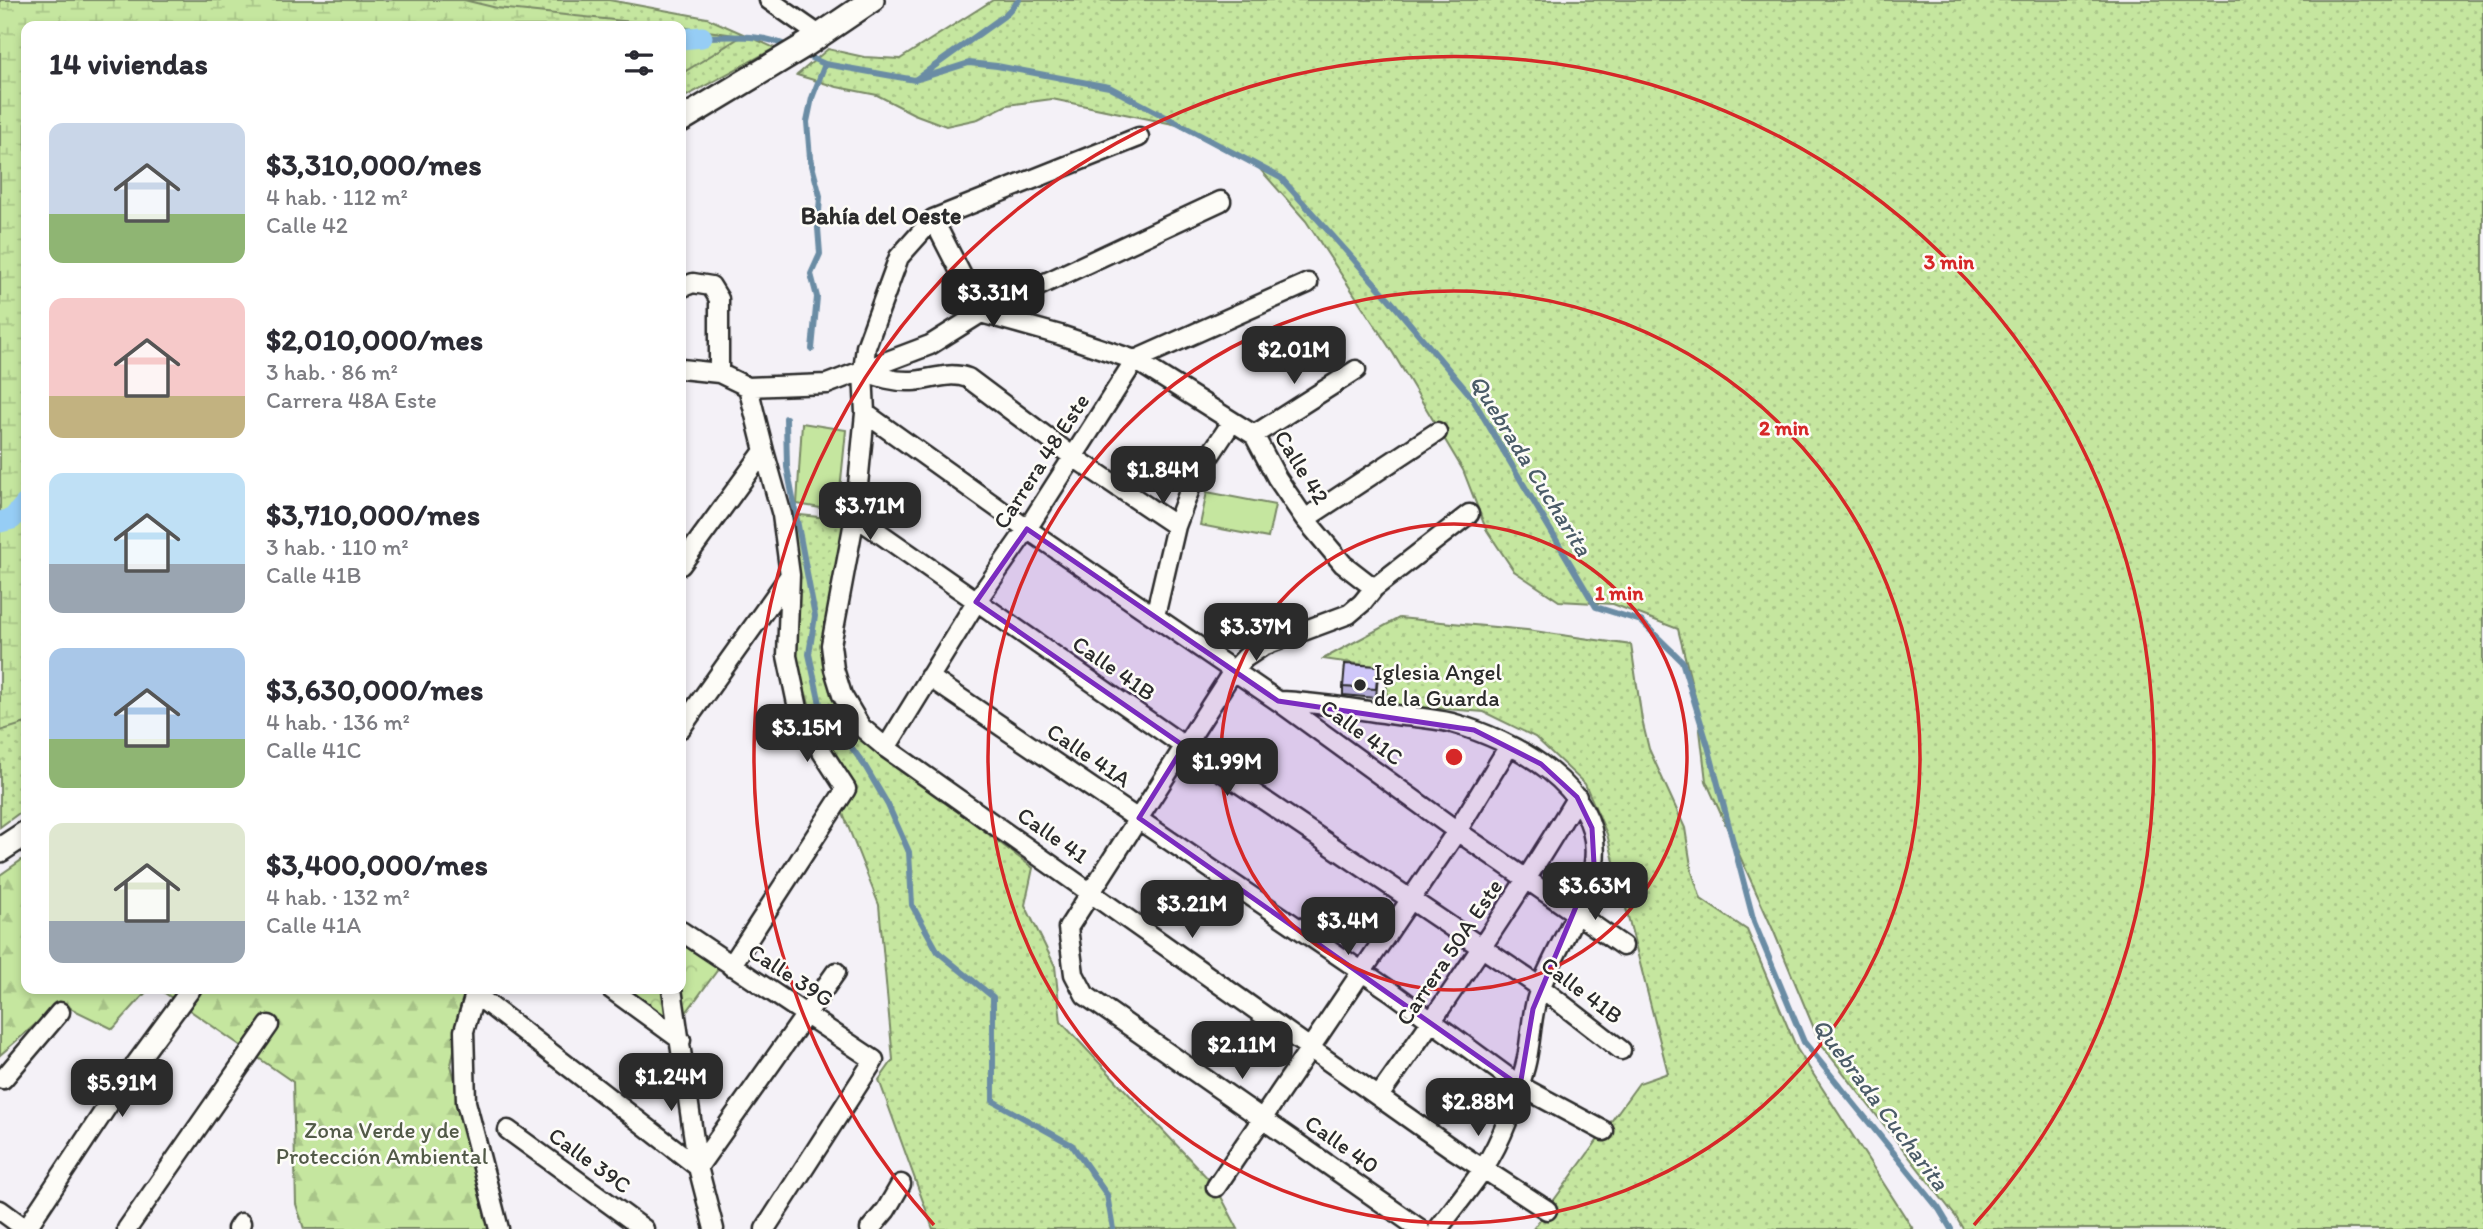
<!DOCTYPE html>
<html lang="es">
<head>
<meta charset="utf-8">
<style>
  :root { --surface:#fff; --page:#f2f2f3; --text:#2b2b33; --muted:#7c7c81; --accent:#2b2b2b }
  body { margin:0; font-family:Itim,sans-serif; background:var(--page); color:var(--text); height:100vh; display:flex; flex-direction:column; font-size:26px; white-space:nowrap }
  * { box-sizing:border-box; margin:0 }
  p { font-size:23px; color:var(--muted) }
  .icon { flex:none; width:38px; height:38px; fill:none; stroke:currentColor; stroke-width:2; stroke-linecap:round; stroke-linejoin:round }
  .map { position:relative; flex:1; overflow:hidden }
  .panel { position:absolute; left:21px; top:21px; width:665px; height:973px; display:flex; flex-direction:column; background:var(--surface); border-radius:14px; box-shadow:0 4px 10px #0003 }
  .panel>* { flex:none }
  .price { position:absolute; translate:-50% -60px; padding:0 16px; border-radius:14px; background:var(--accent); color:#fff; font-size:23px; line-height:46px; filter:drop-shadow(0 2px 4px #0008) }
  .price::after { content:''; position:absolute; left:50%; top:42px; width:21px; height:16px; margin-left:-10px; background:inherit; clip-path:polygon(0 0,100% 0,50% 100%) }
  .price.selected { background:#222; color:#fff }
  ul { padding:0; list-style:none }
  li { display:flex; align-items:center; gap:21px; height:175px; padding:0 28px }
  li span { display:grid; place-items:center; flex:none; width:196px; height:140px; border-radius:14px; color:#555 }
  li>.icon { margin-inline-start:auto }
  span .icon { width:84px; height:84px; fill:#fffc; stroke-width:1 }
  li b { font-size:30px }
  h2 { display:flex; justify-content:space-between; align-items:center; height:84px; padding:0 28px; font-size:30px }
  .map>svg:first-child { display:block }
  .grass { fill:url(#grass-dots); stroke:#788865; stroke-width:2 }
  .forest { fill:url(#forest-firs); stroke:#788865; stroke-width:2 }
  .wetland { fill:url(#wetland-marsh); stroke:#788865; stroke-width:2 }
  .park { fill:url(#park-crowns); stroke:#788865; stroke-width:2 }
  .pitch { fill:#c5e69f; stroke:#788865; stroke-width:2 }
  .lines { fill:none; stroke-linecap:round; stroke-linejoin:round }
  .stream { stroke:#6b8ca4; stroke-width:6 }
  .canal { stroke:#96cdf5; stroke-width:21 }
  .minor-casing { stroke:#2b2b2b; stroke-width:23 }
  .tertiary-casing { stroke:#2b2b2b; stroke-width:28 }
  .minor { stroke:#fdfcf7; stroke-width:18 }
  .tertiary { stroke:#fdfcf7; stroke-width:23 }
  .wall { fill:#b2abd6; stroke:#2b2b2b; stroke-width:2 }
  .building { fill:#cfc7f9; stroke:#2b2b2b; stroke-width:2 }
  .marked { fill:#7b2cbf; fill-opacity:0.2; stroke:#7b2cbf; stroke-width:5; stroke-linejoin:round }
  .ring { fill:none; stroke:#d62828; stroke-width:3.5 }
  .poi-dot { fill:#2b2b2b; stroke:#fdfcf7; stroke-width:2.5 }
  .labels { text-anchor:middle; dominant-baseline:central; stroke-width:5; stroke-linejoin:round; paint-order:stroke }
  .street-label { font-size:23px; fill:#2b2b2b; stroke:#fdfcf7 }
  .poi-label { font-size:23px; fill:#2b2b2b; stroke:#fdfcf7; text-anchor:start }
  .park-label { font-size:23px; fill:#525a48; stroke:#fdfcf7 }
  .neighbourhood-label { font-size:24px; font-weight:bold; fill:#2b2b2b; stroke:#fdfcf7 }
  .water-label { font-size:24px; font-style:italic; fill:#4b5c68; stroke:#fdfcf7 }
  .centre { fill:#d62828; stroke:#fdfcf7; stroke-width:3.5 }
  .ring-label { font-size:21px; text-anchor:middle; font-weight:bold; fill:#d62828; stroke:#fdfcf7; stroke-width:5; stroke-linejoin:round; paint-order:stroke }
</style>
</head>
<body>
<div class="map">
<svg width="2483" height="1229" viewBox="0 0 2483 1229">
  <defs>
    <pattern id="grass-dots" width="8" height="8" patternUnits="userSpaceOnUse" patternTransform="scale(1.75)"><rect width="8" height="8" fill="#c5e69f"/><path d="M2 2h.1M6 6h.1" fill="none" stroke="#a9c589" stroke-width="1.8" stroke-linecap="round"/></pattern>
    <pattern id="forest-firs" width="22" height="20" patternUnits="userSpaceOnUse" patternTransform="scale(1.75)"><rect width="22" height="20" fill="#c5e69f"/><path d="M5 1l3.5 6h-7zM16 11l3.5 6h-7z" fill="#a9c589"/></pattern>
    <pattern id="wetland-marsh" width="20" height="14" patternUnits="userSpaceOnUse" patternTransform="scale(1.75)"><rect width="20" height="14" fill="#c5e69f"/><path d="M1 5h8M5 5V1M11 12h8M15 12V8" fill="none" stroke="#a9c589"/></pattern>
    <pattern id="park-crowns" width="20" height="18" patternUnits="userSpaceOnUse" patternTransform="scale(1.75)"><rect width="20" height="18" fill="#c5e69f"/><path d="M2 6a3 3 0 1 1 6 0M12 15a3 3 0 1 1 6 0" fill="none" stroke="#a9c589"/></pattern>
  </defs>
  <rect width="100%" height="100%" fill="#f4f1f7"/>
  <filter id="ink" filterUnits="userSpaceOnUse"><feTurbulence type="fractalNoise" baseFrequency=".0143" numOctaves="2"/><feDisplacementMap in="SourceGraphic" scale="14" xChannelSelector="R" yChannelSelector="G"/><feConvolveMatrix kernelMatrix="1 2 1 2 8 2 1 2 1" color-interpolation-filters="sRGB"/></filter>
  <g filter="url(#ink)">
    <path class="grass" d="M0 0H609L707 18 775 48 681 99V26H26V808L0 827Z
      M993 0H2483V1229H1963L1956 1217 1820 1043 1774 932 1706 781 1697 705 1678 629 1613 604 1559 601 1514 571 1486 529 1463 470 1393 353 1306 221 1259 168 1178 125 1052 99 1007 105 978 119 946 126 914 114 877 95 837 87 797 75 828 49 864 57 900 59Z
      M791 514 846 520 829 682 852 730 1033 868 1025 905 1055 966 1061 1022 1216 1187 1238 1229H933L879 1080 893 1060 879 905 836 796 796 659Z
      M1399 618 1527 630 1631 645 1642 720 1649 749 1685 828 1692 872 1701 899 1747 930 1797 1049 1913 1229H1533L1639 1083 1668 1073 1607 834 1585 784 1535 737 1484 712 1386 704 1388 668 1323 659Z"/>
    <path class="forest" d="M26 857V989H149L113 1029 60 1003 0 1055V875Z
      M159 989H467L451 1065 494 1229H304L296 1204 293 1082Z"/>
    <path class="wetland" d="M0 0H464L497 8 672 26H26V723L0 731Z
      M681 27 742 36 681 74Z"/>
    <path class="park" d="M681 944 719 968 677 1025 628 989H681Z"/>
    <path class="pitch" d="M802 423 846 430 838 511 797 504Z
      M1207 492 1275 505 1268 538 1200 525Z"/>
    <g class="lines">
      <path class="stream" d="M702 37C732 37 764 33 791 48
        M800 53 825 64 915 80 1004 16 1019 0
        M915 80 969 63 997 66 1109 87 1281 178 1389 299 1471 396 1596 607 1641 621 1682 661 1708 746 1754 922 1804 1042 1939 1209 1951 1229
        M812 349 817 297 811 274 820 254 818 228 820 196 810 158 807 122 812 98 825 64
        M786 418 787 467 815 616 809 654 820 704 865 766 888 805 909 852 912 905 938 952 993 997V1101L1072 1145 1107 1195 1113 1229"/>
      <path class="canal" d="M681 39 702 37
        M0 522 12 519 26 503"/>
      <g class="minor-casing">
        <path id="minor" d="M769 0 819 35
          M1139 137 933 219 899 257 866 347 863 371 865 413 855 516 831 645 834 669 842 695 861 727 886 748 1451 1148 1547 1210
          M933 219 981 313 1060 335 1135 360 1254 435 1277 478 1305 519 1343 564 1374 588
          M681 288 693 283 711 286 719 299V373
          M681 369 719 373 748 387 827 384 930 345 981 313 1221 201
          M863 371C879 377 894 382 912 381 932 380 948 371 968 378L1072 456 1176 526
          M865 413 1027 529 1278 701 1457 831 1623 946
          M1254 435 1356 370
          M855 516 1184 746 1540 987 1621 1050
          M1305 519 1437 432
          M681 565 764 451
          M1155 616 1176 526 1193 481 1232 422
          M929 677 1392 992 1520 1086 1604 1131
          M1278 701C1316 702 1352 709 1389 714 1409 717 1432 718 1452 723 1513 740 1604 787 1594 863 1593 871 1589 880 1586 888 1574 924 1553 955 1540 989 1530 1014 1532 1041 1525 1067 1515 1102 1503 1139 1483 1169 1469 1190 1453 1209 1438 1229
          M681 728 790 575
          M886 748 976 602 1027 529 1135 360 1308 283
          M681 931 874 1060 765 1229
          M731 966 846 789 800 718 787 656 790 575 782 515 764 451 748 387
          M611 989 681 1040
          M672 989 698 1167 714 1229
          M0 1078 3 1079 60 1012
          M1379 1096C1449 998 1515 900 1577 797
          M508 1130 644 1229
          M1216 1187 1457 831 1509 746
          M0 1210 26 1229
          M26 1229 132 1069 191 989
          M127 1229 269 1025
          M237 1229 241 1223
          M499 1229 466 1102 464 1031 475 994 698 1167 836 972
          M870 1229 886 1210 901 1184
          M1420 1229 1085 995 1074 974 1068 928 1233 671 1245 658 1263 646 1349 614 1362 603 1374 588 1469 514"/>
      </g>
      <g class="tertiary-casing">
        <path id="tertiary" d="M681 120 807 44 872 0
          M0 850 26 833"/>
      </g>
      <use href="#minor" class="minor"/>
      <use href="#tertiary" class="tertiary"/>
    </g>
    <path class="wall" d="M1378 675 1376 698 1343 695V687Z"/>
    <path class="building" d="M1345 664 1378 666 1376 689 1343 687Z"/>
  </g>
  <path class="marked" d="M1027 529 1278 701 1474 730 1541 764 1577 797 1592 828 1594 864 1533 1009 1520 1086 1139 818 1184 746 976 602Z"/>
  <g class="ring">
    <circle cx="1454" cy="757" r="233"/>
    <circle cx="1454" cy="757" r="466"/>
    <path d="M934 1225A700 700 0 1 1 1974 1225"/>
  </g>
  <circle class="poi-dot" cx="1360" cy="685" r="7"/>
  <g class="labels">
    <g class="street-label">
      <text transform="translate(1041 461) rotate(-57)">Carrera 48 Este</text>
      <text transform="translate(1302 467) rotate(58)">Calle 42</text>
      <text transform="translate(1114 668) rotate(35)">Calle 41B</text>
      <text transform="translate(1362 732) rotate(36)">Calle 41C</text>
      <text transform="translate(1089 755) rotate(34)">Calle 41A</text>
      <text transform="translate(1053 835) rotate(35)">Calle 41</text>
      <text transform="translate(1449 952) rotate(-56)">Carrera 50A Este</text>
      <text transform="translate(791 975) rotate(33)">Calle 39G</text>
      <text transform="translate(1582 990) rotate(37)">Calle 41B</text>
      <text transform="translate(1342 1144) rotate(35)">Calle 40</text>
      <text transform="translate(590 1160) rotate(36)">Calle 39C</text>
    </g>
    <g class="poi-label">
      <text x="1374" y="672">Iglesia Angel<tspan x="1374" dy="26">de la Guarda</tspan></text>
    </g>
    <g class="park-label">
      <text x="382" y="1130">Zona Verde y de<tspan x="382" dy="26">Protección Ambiental</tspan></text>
    </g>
    <g class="neighbourhood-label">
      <text x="881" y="215">Bahía del Oeste</text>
    </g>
    <g class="water-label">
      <text transform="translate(1531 465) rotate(58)">Quebrada Cucharita</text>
      <text transform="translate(1881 1104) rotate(53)">Quebrada Cucharita</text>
    </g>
  </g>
  <circle cx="1454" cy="757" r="10" class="centre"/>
  <g class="ring-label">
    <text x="1949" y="269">3 min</text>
    <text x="1784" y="435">2 min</text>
    <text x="1619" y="600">1 min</text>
  </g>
</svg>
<b class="price selected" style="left:993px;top:329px">$3.31M</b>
<b class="price" style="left:1294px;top:386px">$2.01M</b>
<b class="price" style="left:1163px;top:506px">$1.84M</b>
<b class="price" style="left:870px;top:542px">$3.71M</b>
<b class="price" style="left:1256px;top:663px">$3.37M</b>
<b class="price" style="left:807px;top:764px">$3.15M</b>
<b class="price" style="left:1227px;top:798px">$1.99M</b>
<b class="price" style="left:1595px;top:922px">$3.63M</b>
<b class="price" style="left:1192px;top:940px">$3.21M</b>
<b class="price" style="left:1348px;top:957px">$3.4M</b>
<b class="price" style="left:1242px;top:1081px">$2.11M</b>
<b class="price" style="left:671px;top:1113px">$1.24M</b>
<b class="price" style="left:122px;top:1119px">$5.91M</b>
<b class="price" style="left:1478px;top:1138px">$2.88M</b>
<section class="panel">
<h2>14 viviendas<svg class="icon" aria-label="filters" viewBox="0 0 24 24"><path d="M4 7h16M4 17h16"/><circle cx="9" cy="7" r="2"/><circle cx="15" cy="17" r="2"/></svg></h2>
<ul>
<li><span style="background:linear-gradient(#c9d6e8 65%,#8fb573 0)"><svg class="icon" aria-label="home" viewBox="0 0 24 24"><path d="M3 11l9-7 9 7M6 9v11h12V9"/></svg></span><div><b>$3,310,000/mes</b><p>4 hab. · 112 m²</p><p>Calle 42</p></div></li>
<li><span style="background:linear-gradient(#f6c9c9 70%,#c2b280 0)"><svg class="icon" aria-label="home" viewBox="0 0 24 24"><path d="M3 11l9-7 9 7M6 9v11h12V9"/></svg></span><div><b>$2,010,000/mes</b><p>3 hab. · 86 m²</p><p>Carrera 48A Este</p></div></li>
<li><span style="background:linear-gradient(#bfe0f5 65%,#9aa5b1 0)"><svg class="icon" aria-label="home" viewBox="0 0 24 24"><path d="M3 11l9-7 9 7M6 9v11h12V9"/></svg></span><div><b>$3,710,000/mes</b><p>3 hab. · 110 m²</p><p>Calle 41B</p></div></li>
<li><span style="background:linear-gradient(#a9c7e8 65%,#8fb573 0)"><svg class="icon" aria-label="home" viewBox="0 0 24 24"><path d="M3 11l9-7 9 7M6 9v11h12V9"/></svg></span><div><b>$3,630,000/mes</b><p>4 hab. · 136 m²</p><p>Calle 41C</p></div></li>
<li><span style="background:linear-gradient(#dfe7d0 70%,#9aa5b1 0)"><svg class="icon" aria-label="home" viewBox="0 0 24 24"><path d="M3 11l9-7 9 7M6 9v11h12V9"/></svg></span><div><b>$3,400,000/mes</b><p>4 hab. · 132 m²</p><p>Calle 41A</p></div></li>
</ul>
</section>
</div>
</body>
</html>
